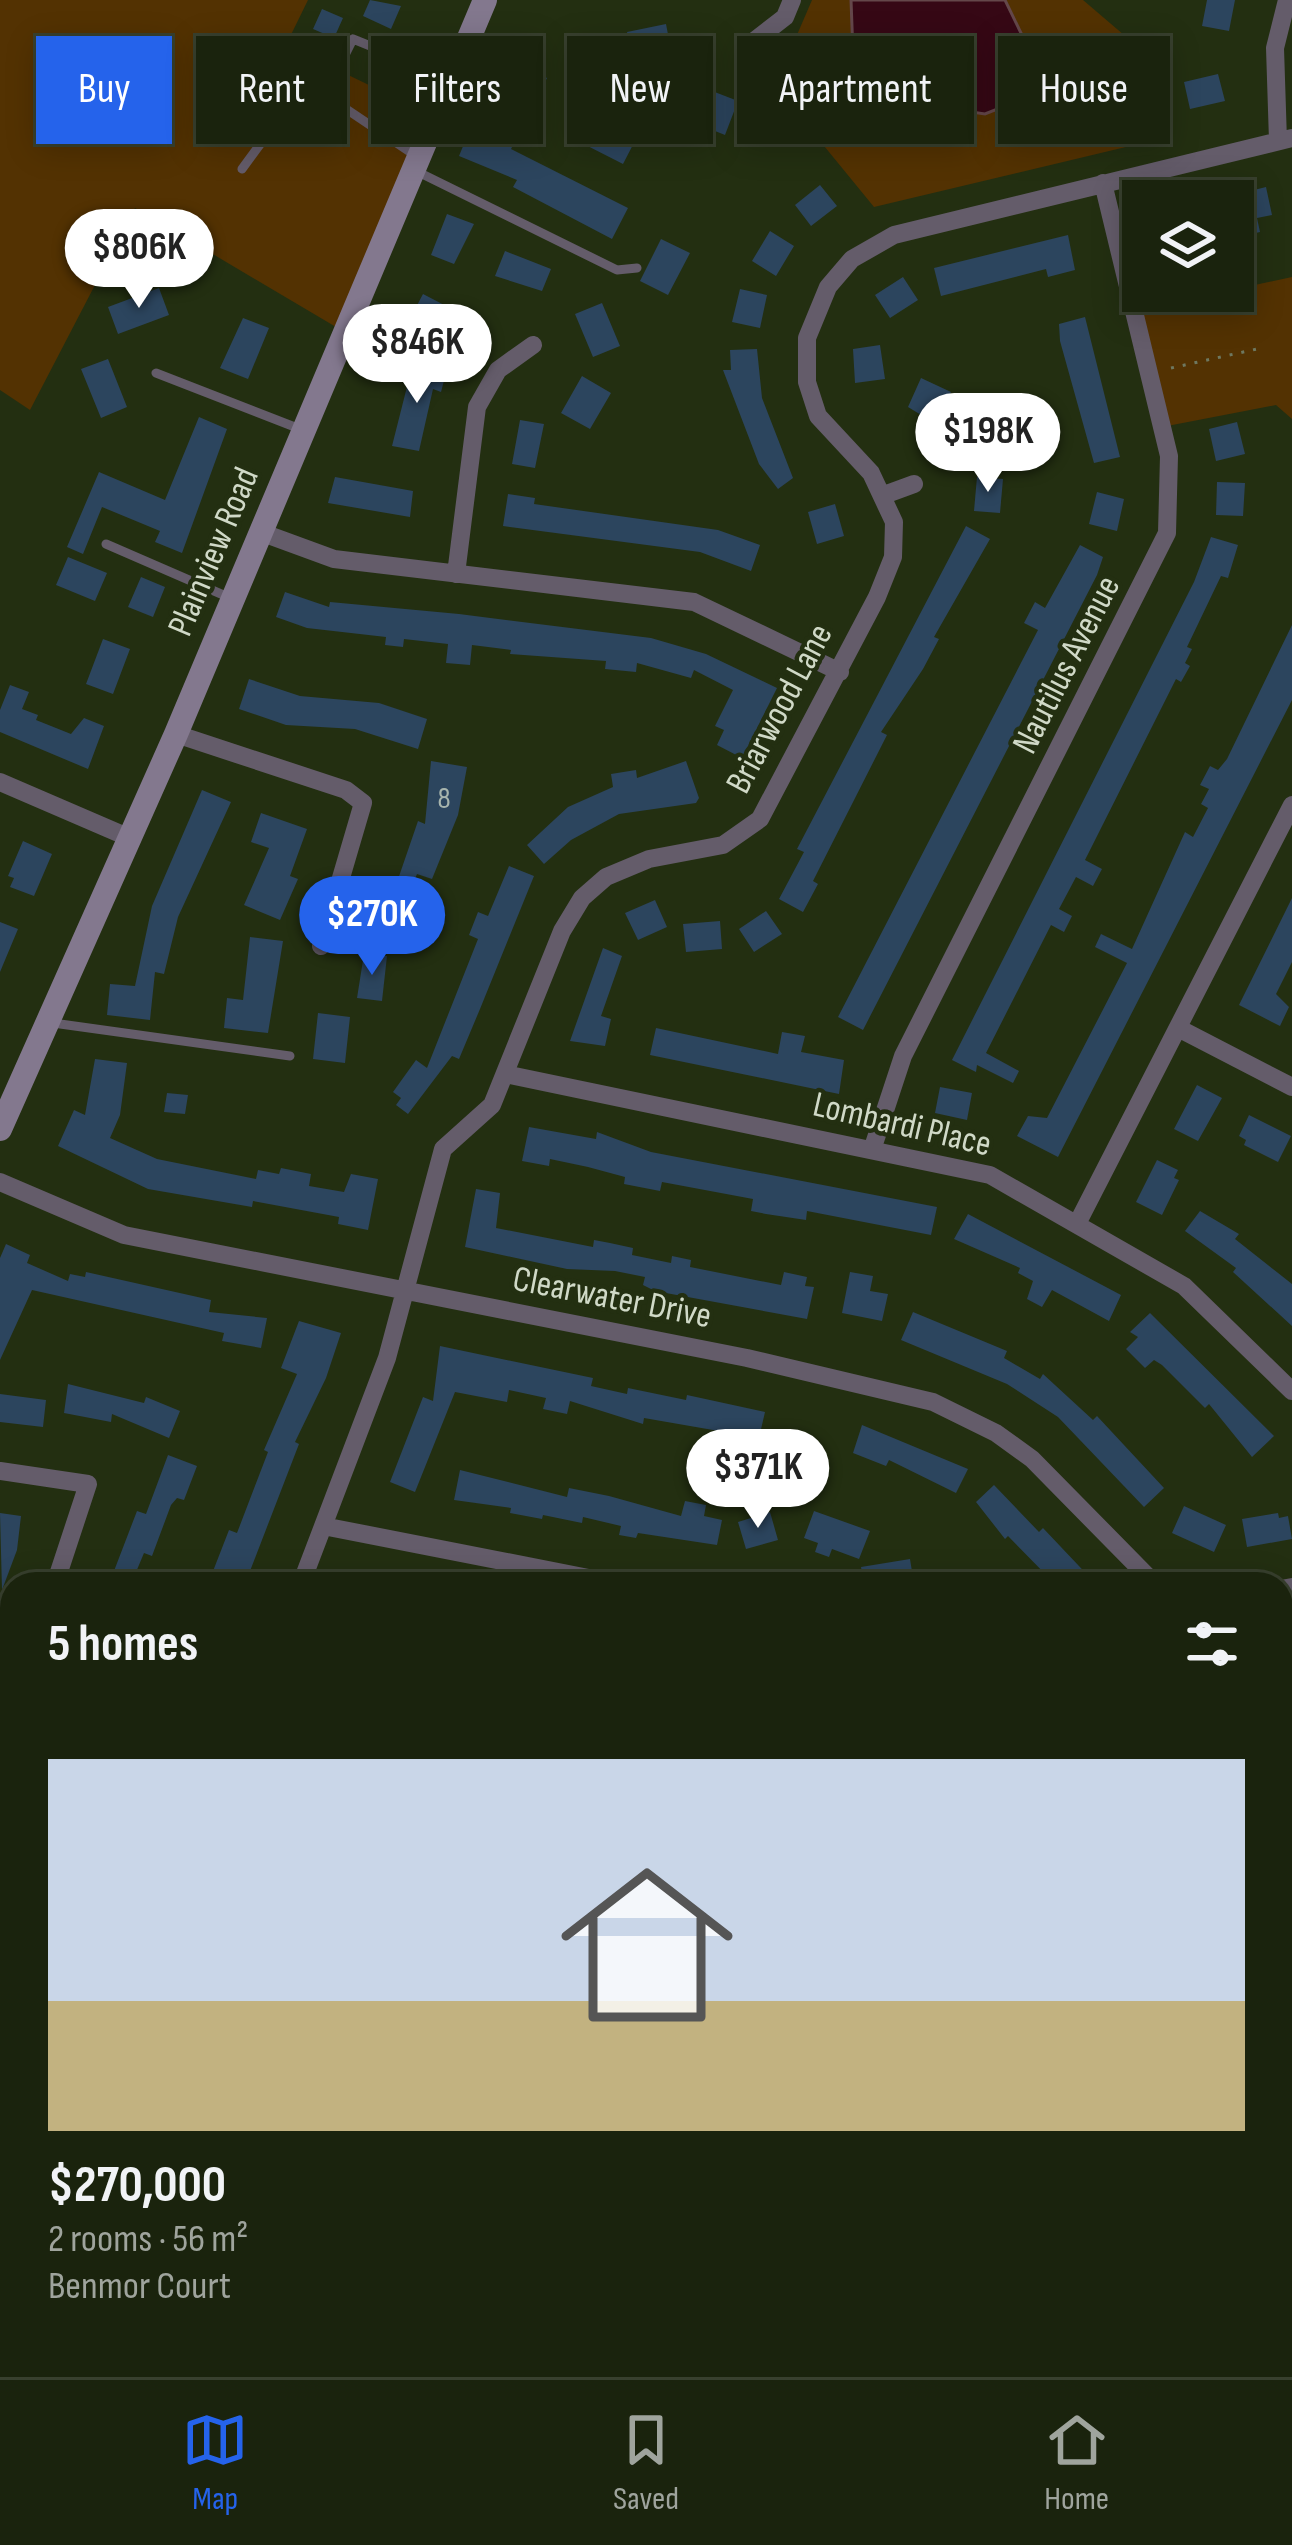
<!DOCTYPE html>
<html lang="en">
<head>
<meta charset="utf-8">
<style>
  :root { --surface:#1a230d; --page:#272f1b; --text:#f1f3f6; --muted:#9fa49d; --line:#38402e; --accent:#2563eb }
  body { margin:0; font-family:"Sofia Sans Condensed",sans-serif; background:var(--page); color:var(--text); height:100vh; display:flex; flex-direction:column; font-size:45px; white-space:nowrap }
  * { box-sizing:border-box; margin:0 }
  p { font-size:39px; color:var(--muted) }
  .icon { flex:none; width:66px; height:66px; fill:none; stroke:currentColor; stroke-width:2; stroke-linecap:round; stroke-linejoin:round }
  .map { position:relative; flex:1; overflow:hidden }
  .side { position:absolute; left:0px; top:1572px; width:1293px; height:807px; display:flex; flex-direction:column; background:var(--surface); border-radius:36px 36px 0 0; box-shadow:0 6px 30px #0003,0 0 0 3px var(--line) }
  .side>* { flex:none }
  .guide { position:absolute; left:36px; top:36px; width:1221px; height:108px; display:flex; gap:24px }
  .tools { position:absolute; left:1122px; top:180px; display:grid; gap:24px }
  .tools a { display:grid; place-items:center; width:132px; height:132px; border-radius:0px; background:var(--surface); box-shadow:0 6px 30px #0003,0 0 0 3px var(--line); font-size:60px }
  .price { position:absolute; translate:-50% -102px; padding:0 27px; border-radius:42px; background:#fff; color:#222; font-size:39px; line-height:78px; filter:drop-shadow(0 3px 6px #0008) }
  .price::after { content:''; position:absolute; left:50%; top:72px; width:36px; height:27px; margin-left:-18px; background:inherit; clip-path:polygon(0 0,100% 0,50% 100%) }
  .price.on { background:var(--accent); color:#fff }
  ul { padding:0; list-style:none }
  li { display:grid; align-content:center; gap:24px; height:636px; padding:0 48px }
  li+li { border-top:3px solid var(--line) }
  li span { display:grid; place-items:center; height:372px; border-radius:0px; color:#555 }
  li>.icon { margin-inline-start:auto }
  span .icon { width:216px; height:216px; fill:#fffc; stroke-width:1 }
  li b { font-size:51px }
  h2 { display:flex; justify-content:space-between; align-items:center; height:144px; padding:0 48px; font-size:51px }
  .tag { padding:0 42px; border-radius:0px; background:var(--surface); box-shadow:0 6px 30px #0003,0 0 0 3px var(--line); font-size:42px; line-height:108px }
  .tag.on { background:var(--accent); color:#fff }
  .dock { display:flex; justify-content:space-around; align-items:center; height:168px; border-top:3px solid var(--line); background:var(--surface); font-size:33px; color:var(--muted) }
  .dock a { display:grid; justify-items:center; gap:6px }
  .dock .on { color:var(--accent) }
  .map>svg:first-child { display:block }
  .green { fill:#533202 }
  .water { fill:#360815; stroke:#64474a; stroke-width:3 }
  .building { fill:#2c455e }
  .lines { fill:none; stroke-linecap:round; stroke-linejoin:round }
  .path { stroke:#6e7860; stroke-width:3; stroke-dasharray:3 9; stroke-linecap:butt }
  .lane { stroke:#645c6a; stroke-width:9 }
  .street { stroke:#645c6a; stroke-width:18 }
  .secondary { stroke:#83788e; stroke-width:24 }
  .labels { text-anchor:middle; dominant-baseline:central; stroke-width:9; stroke-linejoin:round; paint-order:stroke }
  .number-label { font-size:30px; fill:#a7b4ad }
  .street-label { font-size:36px; fill:#d0d9c7; stroke:#232f11 }
</style>
</head>
<body>
<div class="map">
<svg width="1292" height="2377" viewBox="0 0 1292 2377">
  <rect width="100%" height="100%" fill="#232f11"/>
  <path class="green" d="M0 0H308L286 45 427 113 336 327 135 208 30 410 0 390Z
    M812 0H851L853 53 1009 5 1005 0H1083L1131 41 1151 141 874 207 775 86Z
    M1292 277V419L1276 405 1162 427 1134 311Z
    M1281 1605H1292V2288L1281 2304Z
    M0 2275 12 2291V2367H70L78 2377H0Z
    M809 2367H1238L1231 2377H803Z"/>
  <path class="water" d="M1005 0 1048 89 985 114 896 101 853 53 851 0Z"/>
  <path class="building" d="M370 0 401 6 391 29 363 16Z
    M1207 0H1235L1229 31 1202 26Z
    M322 9 343 18 334 38 313 29Z
    M666 24 677 81 646 88 642 71 635 72 627 32Z
    M519 64 547 78 511 149 628 208 612 239 513 187 517 180 459 156 475 117 490 122Z
    M1218 74 1225 101 1190 109 1184 82Z
    M694 84 738 101 725 135 705 127 701 136 678 126Z
    M583 108 638 135 623 164 568 136Z
    M820 185 837 206 811 226 795 205Z
    M1266 187 1272 215 1257 218 1260 232 1243 236 1234 195Z
    M447 214 474 224 454 264 431 255Z
    M770 231 794 246 776 276 752 261Z
    M1068 235 1075 270 1048 277 1046 269 941 296 934 268Z
    M661 239 690 253 668 295 640 281Z
    M505 251 551 269 542 291 495 276Z
    M903 277 918 300 890 318 875 295Z
    M159 288 169 315 118 334 108 307Z
    M740 289 767 295 760 328 732 322Z
    M423 294 450 308 430 346 403 332Z
    M602 303 620 346 593 357 575 314Z
    M1085 317 1120 457 1094 463 1060 341 1059 324Z
    M243 318 269 328 248 379 220 368Z
    M880 345 885 379 855 383 853 349Z
    M757 349 762 398 793 478 778 489 759 464 723 370H731L730 350Z
    M108 359 127 407 101 418 81 369Z
    M413 363 446 373 441 392 433 389 419 451 392 446Z
    M582 376 611 393 590 429 561 413Z
    M921 378 951 392 936 424 908 407Z
    M977 414 996 442 974 458 954 430Z
    M199 417 227 429 182 553 155 542 160 531 102 507 83 554 67 547 99 472 165 500Z
    M520 420 544 424 535 468 512 464Z
    M1237 422 1245 454 1216 461 1209 429Z
    M335 477 413 491 410 517 328 503Z
    M977 477 1003 479 1000 513 974 511Z
    M1217 482 1245 483 1243 516 1216 515Z
    M1097 492 1124 499 1117 531 1089 524Z
    M508 494 535 498 534 504 718 530 760 545 751 571 700 552 503 526Z
    M835 504 844 536 817 544 808 512Z
    M966 526 990 539 934 637 939 639 923 669 881 732 887 735 813 881 818 884 803 912 779 899 804 852 797 849Z
    M1211 537 1238 545 1228 578 1221 576 1187 647 1192 649 1185 663 1190 666 1181 682 1176 679 1085 860 1102 869 1093 886 1076 877 1059 909 1072 916 1064 932 1051 925 986 1053 1019 1071 1013 1083 977 1065 976 1072 952 1060 1194 582Z
    M1080 545 1103 557 1097 575 863 1030 838 1017 1038 630 1024 623 1035 602 1045 608Z
    M68 557 107 573 95 601 56 585Z
    M141 577 165 587 153 617 128 607Z
    M285 592 329 607 330 602 459 614 651 638 706 654 777 688 742 758 717 745 724 730 715 726 733 690 694 670 691 678 637 663 636 672 605 669 606 661 510 654 511 650 472 645 470 665 446 663 448 644 404 639 403 647 385 645 386 637 307 628 276 617Z
    M1292 625V700L1058 1157 1017 1136 1028 1116 1047 1118 1127 963 1095 947 1101 934 1132 949 1185 832 1193 837 1208 808 1201 804 1209 789 1200 785 1210 766 1218 770 1227 759Z
    M103 639 130 649 113 694 86 684Z
    M249 679 300 696 379 703 427 719 418 749 355 729 286 725 239 709Z
    M10 685 29 692 22 709 38 715 36 720 71 734 84 718 104 726 88 769 0 732V710Z
    M431 761 467 767 458 815 432 879 417 874 392 934 370 926 384 884 395 888 418 821 425 824Z
    M686 761 699 798 696 803 619 814 571 840 544 864 527 845 568 807 613 787 611 774 636 770 637 778Z
    M202 790 231 802 178 917 164 974 155 972 150 1020 107 1015 110 984 135 986 152 906Z
    M261 813 307 829 290 876 298 879 280 920 244 905 269 848 251 842Z
    M23 841 52 854 34 896 10 887 14 878 8 876Z
    M509 866 534 876 480 1009 459 1059 452 1056 408 1114 396 1105 401 1098 393 1092 416 1060 427 1068 478 939 469 935 478 912 488 916Z
    M1292 898V962L1276 994 1289 1007 1280 1026 1239 1005Z
    M655 900 667 927 638 940 625 913Z
    M766 911 782 934 754 952 739 929Z
    M720 921 722 949 686 952 683 924Z
    M0 922 18 929 0 972Z
    M250 937 283 941 268 1033 224 1028 227 998 243 1000Z
    M603 948 622 956 601 1016 611 1019 605 1046 570 1041Z
    M364 954 387 956 382 1001 357 998Z
    M318 1013 350 1017 345 1063 313 1059Z
    M656 1028 778 1054 782 1032 805 1036 801 1052 844 1060 839 1094 650 1055Z
    M95 1059 127 1063 120 1115 110 1138 157 1159 256 1179 258 1170 279 1174 281 1168 311 1174 309 1186 344 1192 351 1174 378 1179 368 1230 338 1224 339 1217 253 1201 252 1207 148 1189 58 1146 74 1110 85 1115Z
    M1197 1085 1222 1098 1198 1141 1174 1129Z
    M940 1087 972 1093 967 1120 935 1113Z
    M167 1093 188 1095 185 1114 164 1112Z
    M1249 1115 1291 1136 1278 1162 1244 1145 1246 1140 1239 1136Z
    M529 1127 596 1139 597 1132 651 1152 937 1207 931 1235 807 1211 806 1220 766 1214 751 1211 753 1199 662 1182 660 1191 624 1184 625 1177 588 1167 550 1159 549 1166 522 1161Z
    M1157 1160 1178 1170 1174 1178 1179 1180 1162 1215 1136 1202Z
    M476 1189 500 1193 496 1228 593 1247 594 1240 610 1243 633 1248 632 1255 671 1263 672 1256 691 1260 690 1267 781 1285 784 1272 807 1277 805 1286 814 1287 807 1319 655 1291 643 1285 645 1277 615 1271 567 1269 465 1247Z
    M1200 1211 1239 1234 1235 1239 1292 1284V1326L1233 1272 1236 1268 1185 1231Z
    M968 1214 1121 1295 1109 1321 1052 1290 1042 1307 1027 1299 1033 1281 1018 1273 1020 1268 954 1239Z
    M6 1244 30 1255 27 1263 68 1281 70 1274 85 1277 86 1272 211 1300 209 1312 267 1318 261 1348 222 1341 224 1333 32 1290 0 1360V1258Z
    M850 1272 873 1276 870 1291 888 1294 882 1321 842 1313Z
    M913 1312 1007 1351 1004 1358 1040 1379 1043 1374 1093 1420 1097 1416 1164 1488 1144 1507 1058 1417 1007 1384 901 1340Z
    M1150 1313 1274 1436 1252 1457 1209 1404 1205 1408 1162 1365 1154 1360 1145 1368 1126 1349 1138 1337 1130 1332Z
    M299 1321 341 1333 326 1378 295 1442 299 1444 245 1584H208L229 1530 237 1533 268 1452 264 1450 297 1374 281 1368Z
    M440 1346 593 1378 591 1386 627 1394 628 1388 686 1400 687 1395 765 1412 759 1438 644 1418 643 1424 570 1401 567 1414 543 1409 546 1398 509 1390 507 1402 455 1392 415 1492 390 1482 423 1397 433 1401Z
    M68 1384 144 1403 146 1397 180 1411 169 1438 112 1414 111 1422 64 1413Z
    M0 1394 46 1400 43 1427 0 1422Z
    M862 1425 968 1469 956 1493 889 1460 886 1466 853 1453Z
    M797 1439 814 1443 808 1473 770 1465 775 1441 796 1445Z
    M168 1455 197 1466 184 1500 177 1498 171 1505 152 1556 144 1553 131 1584H109L137 1511 146 1514Z
    M460 1470 567 1497 569 1488 609 1496 681 1516 685 1501 706 1505 704 1516 722 1520 717 1545 638 1533 636 1538 619 1535 621 1526 583 1517 582 1523 543 1515 542 1519 510 1513 511 1508 454 1500Z
    M994 1485 1039 1532 1043 1528 1096 1584H1055L1008 1536 1005 1539 976 1502Z
    M1184 1506 1226 1525 1214 1552 1172 1533Z
    M814 1511 870 1531 859 1559 832 1549 829 1557 815 1552 818 1543 804 1538Z
    M770 1512 778 1540 746 1549 738 1522Z
    M0 1513 21 1516 17 1550 2 1590Z
    M1278 1513 1279 1518 1288 1516 1292 1539 1247 1547 1242 1519Z
    M910 1559 914 1584H864L861 1567Z"/>
  <g class="lines">
    <path class="path" d="M1171 368 1257 349
      M1281 2015 1292 2012
      M1281 2096 1292 2090
      M1281 2161 1292 2152
      M161 2377 164 2367
      M826 2377 832 2367
      M1121 2377 1125 2367
      M1153 2377 1158 2367"/>
    <path class="lane" d="M311 38 346 53 353 39 447 77
      M242 169 306 82 416 156
      M414 170 617 270 637 268
      M156 373 300 429
      M106 544 228 597
      M53 1023 290 1056"/>
    <path class="street" d="M754 41 785 17 792 0
      M1278 141 1275 48 1287 0
      M884 495 914 484
      M263 533 334 559 694 602 840 672
      M456 574 477 407 498 370 533 345
      M176 734 346 790 363 803 321 946
      M0 782 130 838
      M1178 1028 1292 1087
      M505 1074 990 1175 1184 1286 1292 1391
      M872 1150 903 1056 1167 533 1169 456 1103 183
      M0 1182 124 1235 747 1358 933 1402 996 1433 1032 1459 1155 1584
      M1078 1222 1292 805
      M0 1471 88 1484 55 1584
      M323 1526 619 1584
      M301 1584 387 1358 443 1149 492 1105 562 931 582 898 606 877 649 859 723 845 760 819 877 597 893 557 894 522 871 473 818 416 807 382V338L828 287 852 259 894 235 1292 138
      M1281 1589 1292 1587
      M0 1764 12 1734
      M0 2083 12 2098
      M1281 2340 1292 2325
      M290 2367 306 2377
      M579 2377 582 2367
      M780 2377 787 2367
      M1254 2377 1262 2367"/>
    <path class="secondary" d="M0 1129 176 734 485 0"/>
  </g>
  <g class="labels">
    <g class="number-label">
      <text x="444" y="799">8</text>
    </g>
    <g class="street-label">
      <text transform="translate(214 552) rotate(-67)">Plainview Road</text>
      <text transform="translate(1067 665) rotate(-63)">Nautilus Avenue</text>
      <text transform="translate(780 709) rotate(-62)">Briarwood Lane</text>
      <text transform="translate(902 1125) rotate(13)">Lombardi Place</text>
      <text transform="translate(612 1298) rotate(11)">Clearwater Drive</text>
    </g>
  </g>
</svg>
<div class="tools">
<a><svg class="icon" aria-label="layers" viewBox="0 0 24 24"><path d="M12 4l9 5-9 5-9-5zM3 14l9 5 9-5"/></svg></a>
</div>
<b class="price" style="left:139px;top:311px">$806K</b>
<b class="price" style="left:417px;top:406px">$846K</b>
<b class="price" style="left:988px;top:495px">$198K</b>
<b class="price on" style="left:372px;top:978px">$270K</b>
<b class="price" style="left:758px;top:1531px">$371K</b>
<div class="guide">
<a class="tag on">Buy</a>
<a class="tag">Rent</a>
<a class="tag">Filters</a>
<a class="tag">New</a>
<a class="tag">Apartment</a>
<a class="tag">House</a>
</div>
<section class="side">
<h2>5 homes<svg class="icon" aria-label="filters" viewBox="0 0 24 24"><path d="M4 7h16M4 17h16"/><circle cx="9" cy="7" r="2"/><circle cx="15" cy="17" r="2"/></svg></h2>
<ul>
<li><span style="background:linear-gradient(#c9d6e8 65%,#c2b280 0)"><svg class="icon" aria-label="home" viewBox="0 0 24 24"><path d="M3 11l9-7 9 7M6 9v11h12V9"/></svg></span><div><b>$270,000</b><p>2 rooms · 56 m²</p><p>Benmor Court</p></div></li>
</ul>
</section>
</div>
<nav class="dock">
<a class="on"><svg class="icon" aria-label="map" viewBox="0 0 24 24"><path d="M3 6l6-2 6 2 6-2v14l-6 2-6-2-6 2zM9 4v14M15 6v14"/></svg>Map</a>
<a><svg class="icon" aria-label="saved" viewBox="0 0 24 24"><path d="M7 4h10v16l-5-4-5 4z"/></svg>Saved</a>
<a><svg class="icon" aria-label="home" viewBox="0 0 24 24"><path d="M3 11l9-7 9 7M6 9v11h12V9"/></svg>Home</a>
</nav>
</body>
</html>
